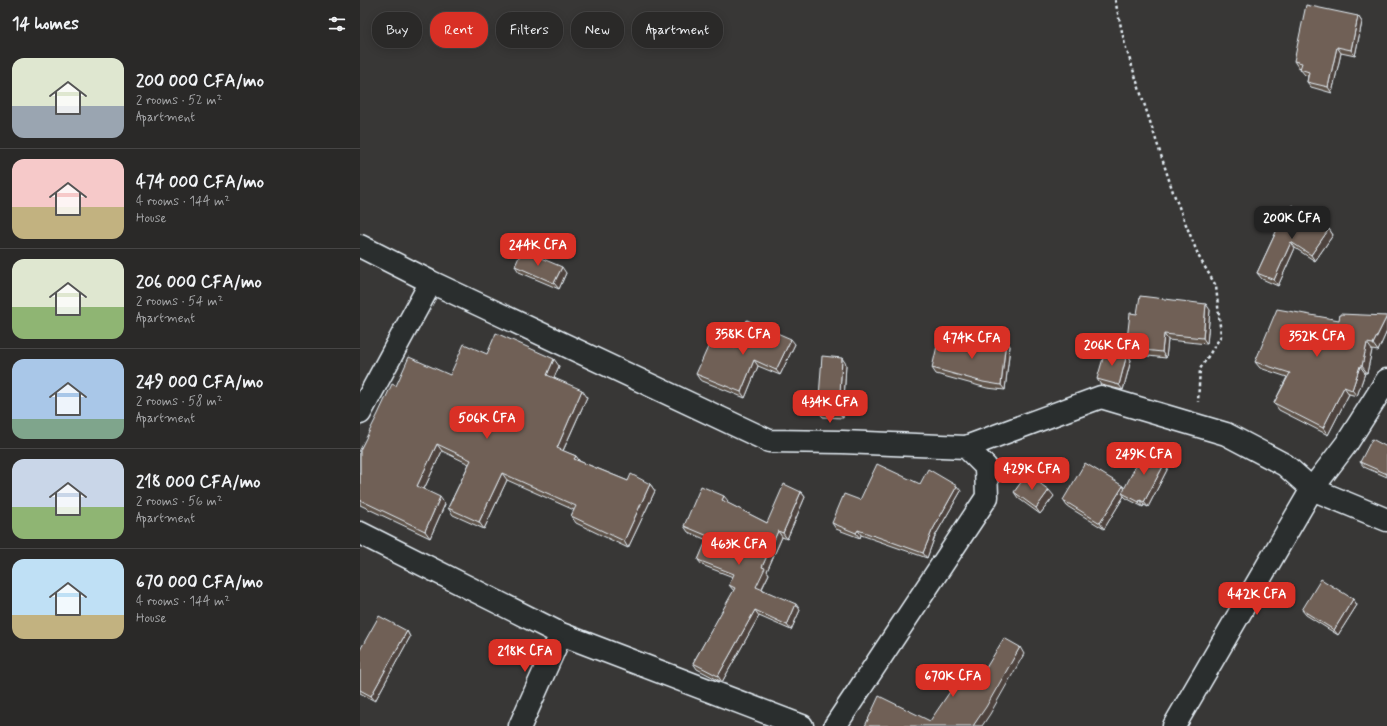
<!DOCTYPE html>
<html lang="en">
<head>
<meta charset="utf-8">
<style>
  :root { --surface:#2a2928; --page:#323130; --text:#f1f3f6; --muted:#a5a6a8; --line:#464545; --accent:#d93025 }
  body { margin:0; font-family:Mynerve,sans-serif; background:var(--page); color:var(--text); height:100vh; display:flex; flex-direction:column; font-size:15px; white-space:nowrap }
  * { box-sizing:border-box; margin:0 }
  p { font-size:13px; color:var(--muted) }
  .icon { flex:none; width:22px; height:22px; fill:none; stroke:currentColor; stroke-width:2; stroke-linecap:round; stroke-linejoin:round }
  .map { position:relative; flex:1; overflow:hidden }
  .side { display:flex; flex-direction:column; background:var(--surface); width:360px }
  .side>* { flex:none }
  .hud { position:absolute; left:12px; top:12px; width:380px; height:36px; display:flex; gap:8px }
  .price { position:absolute; translate:-50% -34px; padding:0 9px; border-radius:8px; background:var(--accent); color:#fff; font-size:13px; line-height:26px; filter:drop-shadow(0 1px 2px #0008) }
  .price::after { content:''; position:absolute; left:50%; top:24px; width:12px; height:9px; margin-left:-6px; background:inherit; clip-path:polygon(0 0,100% 0,50% 100%) }
  .price.active { background:#222; color:#fff }
  ul { padding:0; list-style:none }
  li { display:flex; align-items:center; gap:12px; height:100px; padding:0 12px }
  li+li { border-top:1px solid var(--line) }
  li span { display:grid; place-items:center; flex:none; width:112px; height:80px; border-radius:12px; color:#555 }
  li>.icon { margin-inline-start:auto }
  span .icon { width:48px; height:48px; fill:#fffc; stroke-width:1 }
  li b { font-size:17px }
  h2 { display:flex; justify-content:space-between; align-items:center; height:48px; padding:0 12px; font-size:17px }
  .chip { padding:0 14px; border-radius:16px; background:var(--surface); box-shadow:0 2px 10px #0003,0 0 0 1px var(--line); font-size:14px; line-height:36px }
  .chip.active { background:var(--accent); color:#fff }
  main { display:flex; flex:1; min-height:0 }
  .map>svg:first-child { display:block }
  .lines { fill:none; stroke-linecap:round; stroke-linejoin:round }
  .minor-casing { stroke:#e8f1f8; stroke-width:25 }
  .path { stroke:#e8f1f8; stroke-width:2.5; stroke-dasharray:3 3; stroke-linecap:butt }
  .minor { stroke:#2a2d2e; stroke-width:22 }
  .wall { fill:#5f534a; stroke:#e8f1f8 }
  .shaded-wall { fill:#4e433c; stroke:#e8f1f8 }
  .building { fill:#6f6056; stroke:#e8f1f8 }
</style>
</head>
<body>
<main>
<section class="side">
<h2>14 homes<svg class="icon" aria-label="filters" viewBox="0 0 24 24"><path d="M4 7h16M4 17h16"/><circle cx="9" cy="7" r="2"/><circle cx="15" cy="17" r="2"/></svg></h2>
<ul>
<li><span style="background:linear-gradient(#dfe7d0 60%,#9aa5b1 0)"><svg class="icon" aria-label="home" viewBox="0 0 24 24"><path d="M3 11l9-7 9 7M6 9v11h12V9"/></svg></span><div><b>200 000 CFA/mo</b><p>2 rooms · 52 m²</p><p>Apartment</p></div></li>
<li><span style="background:linear-gradient(#f6c9c9 60%,#c2b280 0)"><svg class="icon" aria-label="home" viewBox="0 0 24 24"><path d="M3 11l9-7 9 7M6 9v11h12V9"/></svg></span><div><b>474 000 CFA/mo</b><p>4 rooms · 144 m²</p><p>House</p></div></li>
<li><span style="background:linear-gradient(#dfe7d0 60%,#8fb573 0)"><svg class="icon" aria-label="home" viewBox="0 0 24 24"><path d="M3 11l9-7 9 7M6 9v11h12V9"/></svg></span><div><b>206 000 CFA/mo</b><p>2 rooms · 54 m²</p><p>Apartment</p></div></li>
<li><span style="background:linear-gradient(#a9c7e8 75%,#7fa58c 0)"><svg class="icon" aria-label="home" viewBox="0 0 24 24"><path d="M3 11l9-7 9 7M6 9v11h12V9"/></svg></span><div><b>249 000 CFA/mo</b><p>2 rooms · 58 m²</p><p>Apartment</p></div></li>
<li><span style="background:linear-gradient(#c9d6e8 60%,#8fb573 0)"><svg class="icon" aria-label="home" viewBox="0 0 24 24"><path d="M3 11l9-7 9 7M6 9v11h12V9"/></svg></span><div><b>218 000 CFA/mo</b><p>2 rooms · 56 m²</p><p>Apartment</p></div></li>
<li><span style="background:linear-gradient(#bfe0f5 70%,#c2b280 0)"><svg class="icon" aria-label="home" viewBox="0 0 24 24"><path d="M3 11l9-7 9 7M6 9v11h12V9"/></svg></span><div><b>670 000 CFA/mo</b><p>4 rooms · 144 m²</p><p>House</p></div></li>
</ul>
</section>
<div class="map">
<svg width="1027" height="726" viewBox="0 0 1027 726">
  <rect width="100%" height="100%" fill="#383736"/>
  <filter id="ink" filterUnits="userSpaceOnUse"><feTurbulence type="fractalNoise" baseFrequency=".025" numOctaves="2"/><feDisplacementMap in="SourceGraphic" scale="8" xChannelSelector="R" yChannelSelector="G"/><feConvolveMatrix kernelMatrix="1 2 1 2 8 2 1 2 1" color-interpolation-filters="sRGB"/></filter>
  <g filter="url(#ink)">
    <g class="lines">
      <g class="minor-casing">
        <path id="minor" d="M0 246 71 282 409 441 482 442 606 447 626 467 627 497 475 726
          M0 413 71 282
          M606 447 741 397 866 434 925 465 952 489 1027 520
          M0 533 201 634 442 726
          M160 726 201 634
          M814 726 952 489 987 443 1027 380"/>
      </g>
      <path class="path" d="M755 0 765 45 813 192 839 257 856 286 861 336 840 369 838 402"/>
      <use href="#minor" class="minor"/>
    </g>
    <path class="wall" d="M998 16 1002 22 995 56 981 53 972 93 951 87 947 82 948 76 945 75 940 69 941 68 938 67 934 61Z
      M969 229 973 235 955 261 935 248 918 286 902 279 897 273 916 232 915 230Z
      M155 266 206 273 199 289 159 272Z
      M850 310 847 344 808 340 806 358 770 354 766 348 777 314Z
      M1027 316V331L1018 351 1012 350 1007 373H1005L997 396 989 394 968 435 919 410 914 403 927 377 900 368 895 362 979 320Z
      M435 344 420 375 398 366 385 398 340 380 336 374 375 348Z
      M650 346 645 390 627 388 576 374 572 368 627 349Z
      M127 354 199 366 194 378 227 397 203 451 216 456 219 461 268 481 290 484 295 491 268 548 216 523 211 516 214 510 147 480 124 529 93 515 88 508 109 464 82 451 64 489 85 504 70 538 0 505V450L36 386 90 375Z
      M767 354 771 360 763 390 741 385 737 379Z
      M486 364 483 418 463 417 458 411Z
      M1027 447V477L1004 467 1000 462Z
      M810 464 788 507 784 505 783 507 766 498 764 496 744 529 707 506 703 500 765 489Z
      M560 484 601 491 575 536 567 558 501 535 500 538 476 529 472 523 500 500Z
      M441 492 445 497 427 539 422 537 407 571 409 574 402 589 440 610 431 630 399 616 362 682 337 669 333 663 374 591 369 585 373 577 342 565 338 560 347 540 328 532 324 526 368 501 367 503 407 523Z
      M654 492 694 496 680 514 658 498Z
      M993 599 997 605 978 635 946 615 942 610Z
      M47 631 50 637 15 701 0 693V650Z"/>
    <path class="shaded-wall" d="M998 16 1002 22 995 56 991 50Z
      M977 47 981 53 972 93 968 87Z
      M969 229 973 235 955 261 951 255Z
      M931 242 935 248 918 286 914 280Z
      M202 267 206 273 199 289 194 283Z
      M846 304 850 310 847 344 843 338Z
      M1027 316V331L1018 351 1013 344Z
      M804 334 808 340 806 358 802 352Z
      M431 339 435 344 420 375 416 370Z
      M646 340 650 346 645 390 641 385Z
      M1007 343 1012 350 1007 373 1002 366Z
      M767 354 771 360 763 390 759 385Z
      M482 358 486 364 483 418 479 412Z
      M194 359 199 366 192 382 187 375Z
      M394 360 398 366 385 398 381 392Z
      M1000 366 1005 373 997 396 992 390Z
      M984 387 989 394 968 435 963 428Z
      M222 390 227 397 201 455 197 448Z
      M77 444 82 451 62 493 57 486Z
      M216 456 221 463 214 459Z
      M807 459 810 464 788 507 784 502Z
      M142 473 147 480 124 529 119 522Z
      M290 484 295 491 268 548 264 541Z
      M597 486 601 491 575 536 567 558 563 553 572 531Z
      M763 486 767 492 762 493 764 496 744 529 740 523Z
      M689 490 694 496 680 514 676 508Z
      M441 492 445 497 427 539 423 533Z
      M364 496 368 501 366 506 362 500Z
      M80 497 85 504 70 538 65 531Z
      M780 500 784 505 783 507 779 502Z
      M498 530 501 535 500 538 496 533Z
      M418 531 422 537 407 571 409 574 400 592 396 587 402 567Z
      M993 599 997 605 978 635 974 630Z
      M436 604 440 610 431 630 427 625Z
      M395 610 399 616 362 682 358 676Z
      M47 631 50 637 15 701 11 696Z
      M660 647 664 654 630 714 622 726H613Z"/>
    <path class="building" d="M946 5 998 16 991 50 977 47 968 87 947 82 949 72 940 69 942 63 934 61Z
      M932 205 969 229 951 255 931 242 914 280 897 273 916 232 915 230Z
      M162 250 202 267 194 283 155 266Z
      M780 296 846 304 843 338 804 334 802 352 766 348 770 313 777 314Z
      M917 309 979 320 980 314 1027 316 1013 344 1007 343 1002 366H1000L992 390 984 387 963 428 914 403 930 373 895 362Z
      M387 320 431 339 416 370 394 360 381 392 336 374 352 338 375 348Z
      M136 333 194 359 187 375 222 390 197 448 216 456 214 459 268 481 271 474 290 484 264 541 211 516 216 506 142 473 119 522 88 508 111 460 77 444 57 486 80 497 65 531 0 500V450L18 414 32 384 36 386 49 357 90 375 104 344 127 354Z
      M579 337 627 349 628 338 646 340 641 385 623 382 572 368Z
      M746 348 767 354 759 385 737 379Z
      M462 356 482 358 479 412 458 411Z
      M1012 439 1027 447V474L1000 462Z
      M785 448 807 459 784 502 780 500 779 502 762 493Z
      M725 463 763 486 740 523 703 500Z
      M517 464 560 484 568 469 597 486 572 531 563 553 498 530 496 533 472 523 484 494 500 500Z
      M667 474 689 490 676 508 654 492Z
      M424 484 441 492 423 533 418 531 402 567 405 568 396 587 436 604 427 625 395 610 358 676 333 663 375 588 369 585 374 574 338 560 348 536 324 526 341 486 364 496 362 500 407 523Z
      M961 579 993 599 974 630 942 610Z
      M19 616 47 631 11 696 0 690V650Z
      M644 638 660 647 626 707 613 726H505L519 696 570 721 602 674 617 683Z"/>
  </g>
</svg>
<b class="price active" style="left:932px;top:240px">200K CFA</b>
<b class="price" style="left:178px;top:267px">244K CFA</b>
<b class="price" style="left:383px;top:356px">358K CFA</b>
<b class="price" style="left:957px;top:358px">352K CFA</b>
<b class="price" style="left:612px;top:360px">474K CFA</b>
<b class="price" style="left:752px;top:367px">206K CFA</b>
<b class="price" style="left:470px;top:424px">434K CFA</b>
<b class="price" style="left:127px;top:440px">506K CFA</b>
<b class="price" style="left:784px;top:476px">249K CFA</b>
<b class="price" style="left:672px;top:491px">429K CFA</b>
<b class="price" style="left:379px;top:566px">463K CFA</b>
<b class="price" style="left:897px;top:616px">442K CFA</b>
<b class="price" style="left:165px;top:673px">218K CFA</b>
<b class="price" style="left:593px;top:698px">670K CFA</b>
<div class="hud">
<a class="chip">Buy</a>
<a class="chip active">Rent</a>
<a class="chip">Filters</a>
<a class="chip">New</a>
<a class="chip">Apartment</a>
</div>
</div>
</main>
</body>
</html>
